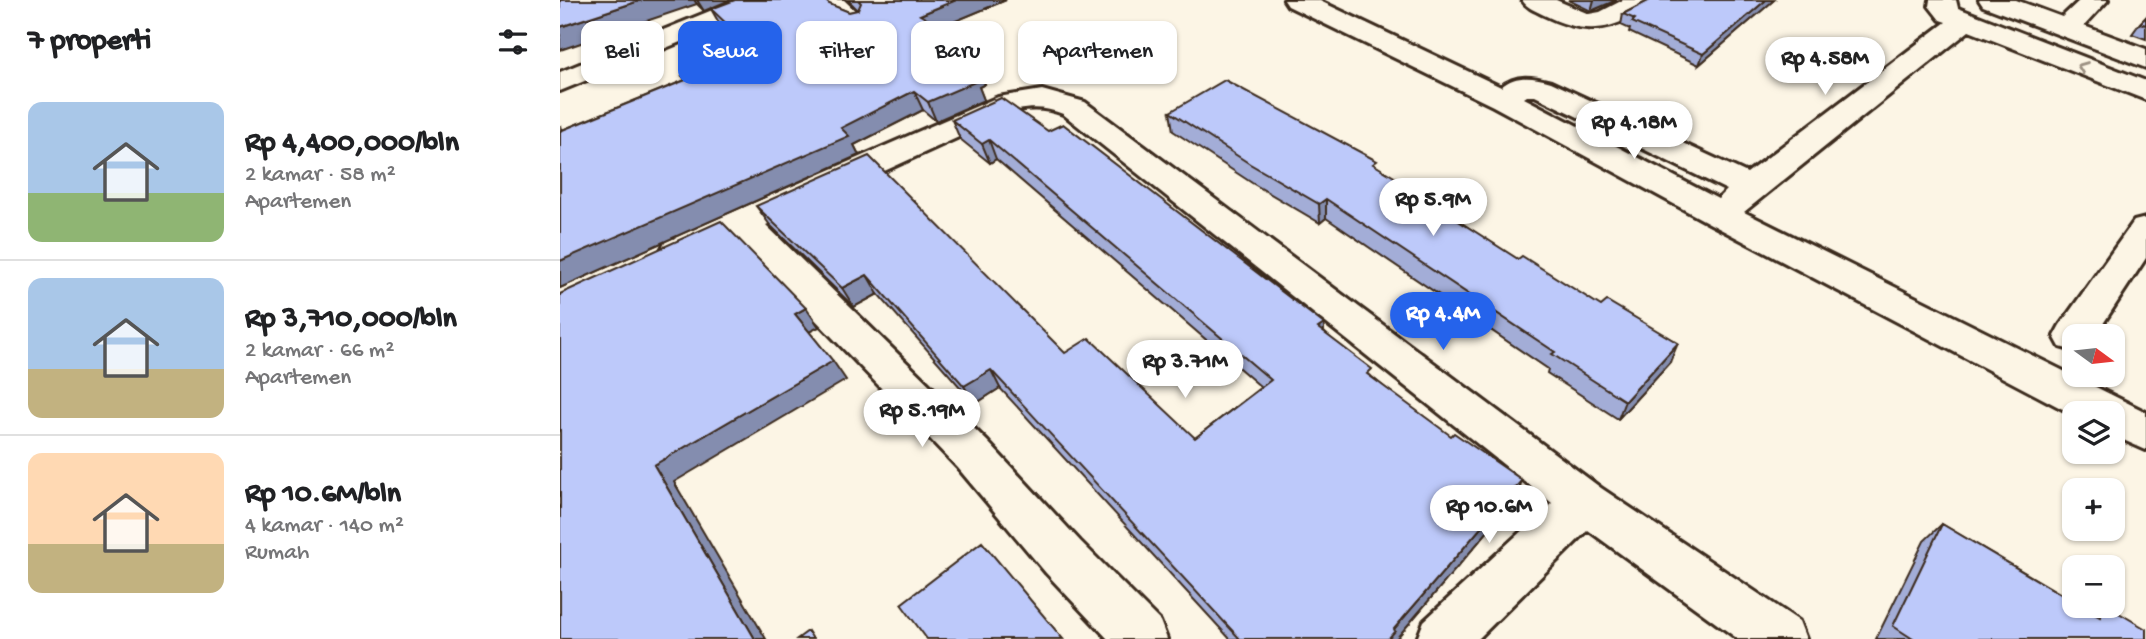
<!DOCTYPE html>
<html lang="id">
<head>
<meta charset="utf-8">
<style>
  :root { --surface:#fff; --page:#f2f2f2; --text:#202124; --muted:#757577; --line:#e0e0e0; --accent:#2563eb }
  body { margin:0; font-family:"Gochi Hand",sans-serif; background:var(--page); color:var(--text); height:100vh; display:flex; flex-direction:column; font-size:26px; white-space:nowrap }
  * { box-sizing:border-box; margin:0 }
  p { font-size:23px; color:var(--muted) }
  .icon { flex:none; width:38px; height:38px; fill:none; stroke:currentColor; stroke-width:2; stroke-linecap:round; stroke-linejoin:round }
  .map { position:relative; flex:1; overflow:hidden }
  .drawer { display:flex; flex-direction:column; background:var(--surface); width:560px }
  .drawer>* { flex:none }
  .hud { position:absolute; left:21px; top:21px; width:665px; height:63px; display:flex; gap:14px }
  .needle { width:46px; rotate:105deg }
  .tools { position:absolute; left:1502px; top:324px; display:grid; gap:14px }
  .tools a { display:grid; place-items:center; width:63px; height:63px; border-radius:14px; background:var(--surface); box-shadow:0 2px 5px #0004; font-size:35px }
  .price { position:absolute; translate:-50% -60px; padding:0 16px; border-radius:24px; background:#fff; color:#222; font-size:23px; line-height:46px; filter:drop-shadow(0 2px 4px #0008) }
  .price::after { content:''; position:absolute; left:50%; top:42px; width:21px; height:16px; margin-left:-10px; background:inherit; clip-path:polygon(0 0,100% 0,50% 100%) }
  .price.active { background:var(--accent); color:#fff }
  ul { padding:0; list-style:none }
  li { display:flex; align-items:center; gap:21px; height:175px; padding:0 28px }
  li+li { border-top:2px solid var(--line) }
  li span { display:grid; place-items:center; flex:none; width:196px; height:140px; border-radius:14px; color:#555 }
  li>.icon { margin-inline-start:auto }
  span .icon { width:84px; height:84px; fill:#fffc; stroke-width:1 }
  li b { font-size:30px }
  h2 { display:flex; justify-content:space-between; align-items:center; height:84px; padding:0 28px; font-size:30px }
  .tag { padding:0 24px; border-radius:14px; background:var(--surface); box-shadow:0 2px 5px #0004; font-size:24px; line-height:63px }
  .tag.active { background:var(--accent); color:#fff }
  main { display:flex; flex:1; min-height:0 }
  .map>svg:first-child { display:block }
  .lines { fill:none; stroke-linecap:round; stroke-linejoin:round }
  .service-casing { stroke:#3b2a1e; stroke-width:5 }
  .minor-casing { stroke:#3b2a1e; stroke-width:6 }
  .secondary-casing { stroke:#3b2a1e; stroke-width:6 }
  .service { fill:#fcf5e5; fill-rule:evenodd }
  .minor { fill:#fcf5e5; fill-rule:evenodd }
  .secondary { fill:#fcf5e5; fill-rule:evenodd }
  .wall { fill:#a3add7; stroke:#3b2a1e; stroke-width:2 }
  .shaded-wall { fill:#848daf; stroke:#3b2a1e; stroke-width:2 }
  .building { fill:#bdc9fa; stroke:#3b2a1e; stroke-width:2 }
  .oneway { stroke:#9c9082 }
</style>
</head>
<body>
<main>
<section class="drawer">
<h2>7 properti<svg class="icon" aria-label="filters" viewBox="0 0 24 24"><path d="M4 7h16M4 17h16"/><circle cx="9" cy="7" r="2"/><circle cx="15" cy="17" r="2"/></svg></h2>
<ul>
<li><span style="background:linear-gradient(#a9c7e8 65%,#8fb573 0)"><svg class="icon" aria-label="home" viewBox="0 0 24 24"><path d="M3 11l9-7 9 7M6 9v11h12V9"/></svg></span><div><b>Rp 4,400,000/bln</b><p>2 kamar · 58 m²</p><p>Apartemen</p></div></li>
<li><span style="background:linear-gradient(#a9c7e8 65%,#c2b280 0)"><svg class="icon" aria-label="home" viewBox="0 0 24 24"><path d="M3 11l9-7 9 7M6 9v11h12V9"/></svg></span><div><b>Rp 3,710,000/bln</b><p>2 kamar · 66 m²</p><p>Apartemen</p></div></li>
<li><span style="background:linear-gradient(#ffd9b3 65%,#c2b280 0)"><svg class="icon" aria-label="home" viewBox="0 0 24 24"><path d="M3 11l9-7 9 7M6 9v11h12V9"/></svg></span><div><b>Rp 10.6M/bln</b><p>4 kamar · 140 m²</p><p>Rumah</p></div></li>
</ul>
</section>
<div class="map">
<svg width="1586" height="639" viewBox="0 0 1586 639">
  <rect width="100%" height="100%" fill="#fcf5e5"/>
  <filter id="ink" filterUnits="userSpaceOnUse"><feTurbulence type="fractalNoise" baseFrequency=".0143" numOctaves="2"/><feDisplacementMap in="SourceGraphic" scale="14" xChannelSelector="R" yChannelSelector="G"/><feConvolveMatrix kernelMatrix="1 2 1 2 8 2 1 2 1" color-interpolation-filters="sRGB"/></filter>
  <g filter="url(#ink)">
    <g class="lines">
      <g class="service-casing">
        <path id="service" d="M260 0H284L307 22 304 27C287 31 270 13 260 0Z
          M127 22 135 24 162 59 166 64 162 69H146L116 29 119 24Z"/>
      </g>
      <g class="minor-casing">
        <path id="minor" d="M724 0H758L941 87C956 74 973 77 991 82L1187 173 1386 22 1380 20 1369 6 1370 0H1396L1398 8 1586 81V100L1409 31 1184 212 1586 412V450L1552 435V413L1514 415 1149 223 933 106 728 6ZM967 96H975L1167 190 1158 199 964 98Z
          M962 0H996L1029 14 1040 12 1063 0H1095C1090 8 1081 12 1073 16 1041 34 1017 31 984 15 976 11 967 8 962 0Z
          M1419 0H1456L1502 17 1520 0H1548L1524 26 1586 49V68L1423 6Z
          M482 90 525 102 1041 488 1239 621 1246 639H1178L1028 530 918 639H857L864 621 992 503 503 114C488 108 475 107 458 110L206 225 428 442 520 541 600 621 607 639H548L486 573 398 468 177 238 132 259 119 263 106 259 101 250 106 241 438 97Z
          M1586 218V258L1535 336H1514V351L1500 347 1494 336 1500 325 1574 221Z"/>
      </g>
      <g class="secondary-casing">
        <path id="secondary" d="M177 0H213L209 6 0 91V72Z"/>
      </g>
      <use href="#service" class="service"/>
      <use href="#minor" class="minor"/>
      <use href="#secondary" class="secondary"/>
    </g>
    <path class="wall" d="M0 0H170L144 11 137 4Z
      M288 0H446L381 27 405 55 418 65 425 84 419 87 424 100 376 121 363 110 294 145 299 155 0 288 1 125 2 130 125 80 187 51 162 28 151 9 269 4 289 12 298 10Z
      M1008 0H1057L1031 11Z
      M1090 0H1214L1139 65 1069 32 1070 29 1061 25 1063 14Z
      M1586 17V39L1572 34 1580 23Z
      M610 112 817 167 1110 362 1058 419 987 373 988 369 766 218 760 223 692 183 613 131Z
      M392 120 764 324V332L812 377 957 497 836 639H670L440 388 415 404 318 294 294 307 210 225 196 206 505 353 635 438 701 387 436 159 430 163 400 139Z
      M1382 524 1532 612 1543 606H1547L1586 639H1316L1364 541Z"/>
    <path class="shaded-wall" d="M82 0H134L137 4 0 50V27Z
      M137 0H170L144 11Z
      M396 0H446L367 33 360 15Z
      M1034 0H1057L1031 11Z
      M1206 0H1214L1139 65 1143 54Z
      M398 37 405 55 388 41Z
      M418 65 425 84 419 87 424 100 376 121 368 102 403 72Z
      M354 91 363 110 294 145 299 155 0 288V261Z
      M429 140 436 159 430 163 422 144Z
      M766 199V218L760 223 759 204Z
      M307 275 318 294 294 307 282 288Z
      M246 308 259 327 249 332 235 314Z
      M764 324V343L758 328Z
      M1118 343 1110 362 1058 419 1065 401Z
      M273 361 286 380 114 482 206 639H195L94 465Z
      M431 370 440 388 415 404 404 386Z
      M962 480 957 497 836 639H828L834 629Z"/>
    <path class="building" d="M0 0H82L0 27Z
      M175 0H265L269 4 289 12 298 10 301 3 298 0H396L360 15 398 37 388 41 418 65 403 72 417 81 368 102 354 91 281 128 289 136 0 261V131L126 80 122 76 193 49 151 9Z
      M1090 0H1206L1143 54 1072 22 1075 19 1063 14Z
      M1586 17V25L1580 23Z
      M665 80 817 161 813 164 872 200 869 202 958 259 962 256 1041 306 1047 301 1118 343 1065 401 992 354 995 352 766 199 759 204 690 164 610 112Z
      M441 98 488 131 503 124 764 324 758 328 812 369 807 374 891 436 894 433 962 480 834 629 835 631 828 639H680L431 370 404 386 307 275 282 288 196 206 309 156 505 353 529 338 635 438 711 380 429 140 422 144 392 120Z
      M161 221 246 308 235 314 273 361 94 465 195 639H0V294Z
      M1382 524 1514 602V606H1520L1540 617 1544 606H1547L1586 629V639H1353L1333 626Z
      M422 542 503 639H367L341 604Z
      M248 631 253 639H237Z"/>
    <defs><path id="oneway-chevron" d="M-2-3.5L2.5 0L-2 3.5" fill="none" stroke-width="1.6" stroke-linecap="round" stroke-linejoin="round" transform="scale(1.75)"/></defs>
    <use class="oneway" href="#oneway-chevron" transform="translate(1522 67) rotate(-159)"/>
  </g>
</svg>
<div class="tools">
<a><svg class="needle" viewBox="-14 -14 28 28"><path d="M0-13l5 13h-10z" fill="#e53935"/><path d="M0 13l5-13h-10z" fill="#757577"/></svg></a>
<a><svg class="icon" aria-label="layers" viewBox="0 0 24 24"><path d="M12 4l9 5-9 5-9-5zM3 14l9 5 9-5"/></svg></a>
<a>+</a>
<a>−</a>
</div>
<b class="price" style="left:1265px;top:97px">Rp 4.58M</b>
<b class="price" style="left:1074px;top:161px">Rp 4.18M</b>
<b class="price" style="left:873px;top:238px">Rp 5.9M</b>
<b class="price active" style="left:883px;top:352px">Rp 4.4M</b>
<b class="price" style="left:625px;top:400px">Rp 3.71M</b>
<b class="price" style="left:362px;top:449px">Rp 5.19M</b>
<b class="price" style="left:929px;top:545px">Rp 10.6M</b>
<div class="hud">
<a class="tag">Beli</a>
<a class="tag active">Sewa</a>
<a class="tag">Filter</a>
<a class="tag">Baru</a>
<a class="tag">Apartemen</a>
</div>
</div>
</main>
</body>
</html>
